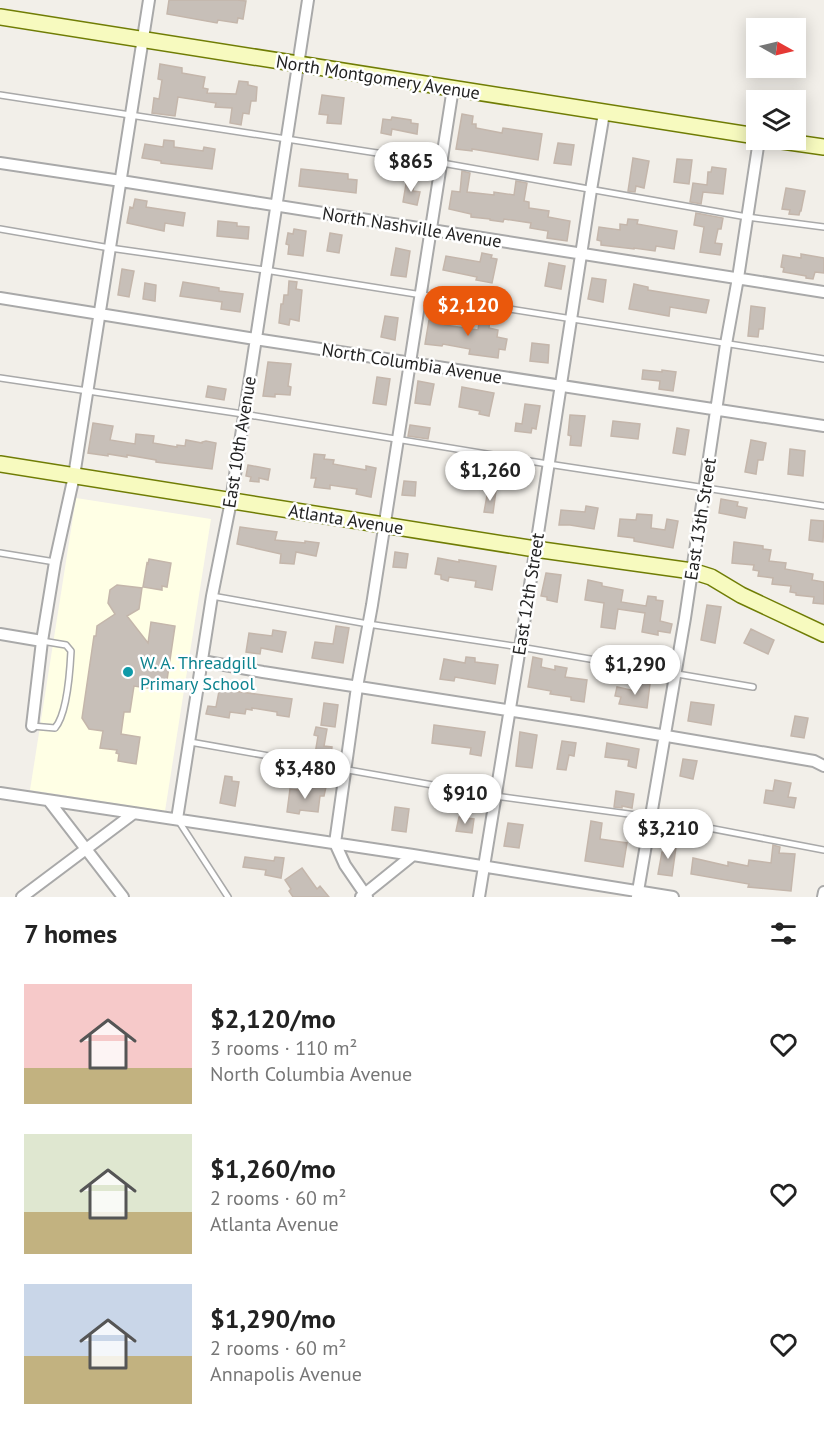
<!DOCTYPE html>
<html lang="en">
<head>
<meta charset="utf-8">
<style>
  :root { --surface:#fff; --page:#f6f6f6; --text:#222; --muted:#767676; --accent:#ea580c }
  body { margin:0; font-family:"PT Sans",sans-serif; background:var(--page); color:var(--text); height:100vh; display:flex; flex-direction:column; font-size:22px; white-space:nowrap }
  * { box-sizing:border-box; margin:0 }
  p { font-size:20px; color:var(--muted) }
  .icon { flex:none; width:33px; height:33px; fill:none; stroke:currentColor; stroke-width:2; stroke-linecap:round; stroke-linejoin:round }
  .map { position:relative; height:897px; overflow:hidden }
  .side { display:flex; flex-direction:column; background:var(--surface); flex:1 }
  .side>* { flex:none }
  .needle { width:39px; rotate:98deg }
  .tools { position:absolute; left:746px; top:18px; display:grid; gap:12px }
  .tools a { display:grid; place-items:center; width:60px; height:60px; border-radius:0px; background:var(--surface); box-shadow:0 3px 15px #0003; font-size:30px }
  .price { position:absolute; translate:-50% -51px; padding:0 14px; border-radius:21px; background:#fff; color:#222; font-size:20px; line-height:39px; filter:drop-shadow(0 2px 3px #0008) }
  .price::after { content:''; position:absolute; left:50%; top:36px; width:18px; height:14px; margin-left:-9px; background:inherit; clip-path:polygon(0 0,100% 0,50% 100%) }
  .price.on { background:var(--accent); color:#fff }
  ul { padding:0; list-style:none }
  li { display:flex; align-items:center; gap:18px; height:150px; padding:0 24px }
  li span { display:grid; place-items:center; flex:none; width:168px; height:120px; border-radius:0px; color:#555 }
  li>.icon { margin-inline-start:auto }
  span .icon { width:72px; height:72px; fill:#fffc; stroke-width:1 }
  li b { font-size:26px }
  h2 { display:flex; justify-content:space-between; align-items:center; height:72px; padding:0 24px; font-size:26px }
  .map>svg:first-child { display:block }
  .education { fill:#ffffe5 }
  .building { fill:#c7bfb8; stroke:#c4b6ab; stroke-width:1.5 }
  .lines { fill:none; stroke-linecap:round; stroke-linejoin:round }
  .lane-casing { stroke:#a9a9a9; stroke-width:8 }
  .street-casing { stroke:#a9a9a9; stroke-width:14 }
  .secondary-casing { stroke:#707d05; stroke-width:18 }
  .lane { stroke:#fff; stroke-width:5 }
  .street { stroke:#fff; stroke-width:10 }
  .secondary { stroke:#f7fabf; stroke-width:15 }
  .culture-dot { fill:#0f9aa8; stroke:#fff; stroke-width:2 }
  .labels { text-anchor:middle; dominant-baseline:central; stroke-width:5; stroke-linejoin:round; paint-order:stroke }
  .street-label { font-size:18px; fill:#222; stroke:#fff }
  .culture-label { font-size:18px; fill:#0d838f; stroke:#fff; text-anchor:start }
</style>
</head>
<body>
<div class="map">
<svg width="824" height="897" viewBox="0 0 824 897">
  <rect width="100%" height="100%" fill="#f2efe9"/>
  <path class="education" d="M76 498 211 519 165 811 30 790Z"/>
  <path class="building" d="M169 0H237L246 1 243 19 238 18 237 23 218 20 217 23 167 14Z
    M160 64 182 68V73L205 77 203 88 208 89 207 93 236 94 239 81 248 82V85L257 87 256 101H251L249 114 243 113 241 125 230 123 232 108 215 107 216 103 178 97 175 116 152 113 154 98 159 99 162 80 158 79Z
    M322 95 344 98 341 124 327 123 328 115 319 114Z
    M462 114 473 116 472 124H476V128L502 133 503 128 542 134 538 160 472 149V151L456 149Z
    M392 117 411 120V123L418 124 417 134 392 129 391 135 381 133 383 119 391 120Z
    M164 140 174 141V147L203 151 204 147 215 149 212 169 161 163V161L142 158 145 144 163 147Z
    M558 143 574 145 571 165 554 163Z
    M633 158 649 161 644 188 636 186 635 192 628 191Z
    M677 159 692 160 689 184 674 182Z
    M712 167 726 169 723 194 703 192 701 204 690 202 693 183 707 185 708 172H711Z
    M301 169 348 174V179L357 180 356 193 299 186Z
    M462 171 470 173 467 192 494 195V192L514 195 516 181 527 183 524 201 529 202V208L549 211 548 217 570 221 567 241 547 238 548 231 530 228 531 223 504 219 503 222 490 220V219L471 217V214L449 209 452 191 460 192Z
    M407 178 415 179 413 191 420 192 417 205 403 202Z
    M786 188 805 191 801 211H800L799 215 789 214 790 210 782 209Z
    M135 199 147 201 146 207 185 213 183 226 165 223 164 231 127 223 130 207 133 208Z
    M696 213 723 218 721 229H718L715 243 722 244 720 255 700 252 704 227 694 225Z
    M628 219 638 220 637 224 677 231 674 249 656 246 655 251 634 248V249L601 245V241L597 240 599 227 620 230V224L627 225Z
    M218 221 237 223V226L249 227 248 239 217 236Z
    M294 229 306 231 303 256 288 254 289 245 286 244 288 233 293 234Z
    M330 233 342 235 339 253 327 251Z
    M396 248 410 251 406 277 391 275Z
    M482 253 492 255 491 258 497 259 492 283 476 280 477 277 443 270 446 256 480 262Z
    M801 254 824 258V273L815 272 813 279 806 278V276L783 272 784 268 781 267 783 255 801 258Z
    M549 263 565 266 561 289 545 286Z
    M122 269 134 271 129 297 118 295Z
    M592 278 606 280 603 302 588 299Z
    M289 281 297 282 296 289 302 290 299 321 290 319 289 325 279 323 281 304H283L284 295H288Z
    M183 282 219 288V291L243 294 240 312 221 309 222 302 180 296Z
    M145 283 156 285 155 301 143 299Z
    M634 284 648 287V290L709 300 706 313 670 307 669 316 629 309Z
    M751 306 765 308 763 329H759L758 337 748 336Z
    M481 309 491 311 489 328 498 330 497 337 507 339 505 350 499 349 498 358 469 354 470 349 443 344 442 346 425 344 429 320 445 322V325L478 330Z
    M385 316 398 318 395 340 381 337Z
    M532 343 549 345 548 363 530 361Z
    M268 362 291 364 288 386 291 387 290 395 275 394V397L263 396Z
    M643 370 662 372V370L676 372 673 391 659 389 660 381 642 379Z
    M377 377 390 379 386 405 373 403Z
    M418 381 434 384 430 405 415 403Z
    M208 386 226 389 224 400 206 397Z
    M462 387 494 393 489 416 479 414 480 411 459 407Z
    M525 404 540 406 536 429 532 428 531 433 515 431 516 423 522 424Z
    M570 415 585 416 581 446 570 445 571 436 568 435Z
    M613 421 640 424 638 439 611 436Z
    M93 423 113 426 110 440 135 444 136 434 154 436 153 443 177 447V445L185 446 186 440 202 443V442L206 441 216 443 212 469 156 462V460L127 455V457L108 454V456L88 453Z
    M410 425 430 428 428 439 408 436Z
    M677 428 689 430 685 455 673 453Z
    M751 440 766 443 763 460H758L756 474 745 472Z
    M790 449 805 451 803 476 788 474Z
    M314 454 325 455 324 459 334 460 333 464 366 470V466L376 468 371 497 356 494 357 489 330 485V489L314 487 316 478H311Z
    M248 465 270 469 268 480 259 478V482L250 481 251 477 246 476Z
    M404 481 416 482 415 496 402 495Z
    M488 490 496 491 493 513 484 512Z
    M721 499 738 502 737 506 747 508 745 518 719 513Z
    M586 506 598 508 594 529 570 525H559L561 510 585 512Z
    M637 514 652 515 651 528 665 530 667 519 678 521 673 548 634 541V538L618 536 620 519 636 520Z
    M811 520 824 521 823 542 809 540Z
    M240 527 277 532 275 540 305 543V541L319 543 316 556 296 552 294 564 280 563 281 554 237 544Z
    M734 542 763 546V549L771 550 769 561 786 563 785 569 813 574 812 580 824 582V604L813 603 814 597 796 595V593L790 592 791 586 772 584 773 578 758 576 759 571 753 570 754 565 732 563Z
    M395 552 408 554 406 568 393 567Z
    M438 558 459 562V560L496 566 492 590 475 587 476 581 449 577 448 581 441 579V575L435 574Z
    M149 559 171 563 167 587 162 586V590L143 587 147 563 148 564Z
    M546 573 561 575 557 602 547 600V597L541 596Z
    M588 580 602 583V586L623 590 621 602 646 606 648 596 656 597V600L663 601 660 621 672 624 670 633 658 631V635L642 632 645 613 618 609 615 629 601 627 604 603 585 600Z
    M117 585 142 588 139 609 127 616 148 643 151 622 175 626 166 687 154 685 153 689 134 686 130 712H124L121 734 140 737 136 764 118 761 119 754 116 753 117 750 100 748 103 731 89 729 82 718 94 636H96L97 626 115 614 108 603 110 590Z
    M707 605 721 607 715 643 701 640Z
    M336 626 349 628 343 663 312 658 315 642 333 644Z
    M751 629 774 640 768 654 744 643Z
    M273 630 286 632 282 652 261 648 260 654 246 652 249 633 272 636Z
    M466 657 475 658V662L498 665 495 684 455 677 454 681 440 679 444 659 465 663Z
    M533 657 542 659 541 667 555 670V666L567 668 565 677 587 680 584 702 571 700V697L550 694 551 691 528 687Z
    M636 682 650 684 647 708 619 704 621 697 615 696 617 687 635 691Z
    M220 686 234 688 233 691 292 699 289 717 277 715V712L252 708V710L246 709 245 714 230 712 229 718 206 714 208 706 216 707Z
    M691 702 714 705 711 725 688 721Z
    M324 703 338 705 335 727 321 725Z
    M795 716 808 718 804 738 791 736Z
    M434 725 485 732 481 756 470 754 471 748 432 743Z
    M316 727 327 729 324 746 332 747 331 756 315 754 318 736 314 735Z
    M520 732 537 735 532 768 516 766Z
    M562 741 576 743 574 756 569 755 566 770 557 769Z
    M607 743 639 749 636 768 628 766 629 760 605 757Z
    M683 759 697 761 693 779 680 776Z
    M225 776 232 777V781L239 782 235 806 220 803Z
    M775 780 791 783 788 797 796 798 794 808 764 803 766 790 773 791Z
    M309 785 326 787 324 796H320L318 812 300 810 299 814 287 812 290 789 308 791Z
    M616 791 634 794 632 808 622 806V808L614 807Z
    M395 807 409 809 406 832 392 830Z
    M459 817 474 819 472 833 456 831Z
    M591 821 602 823 600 839 627 843 623 867 585 861Z
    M508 823 523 825 519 848 504 846Z
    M671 838 677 840 672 876 658 874 662 852 668 853Z
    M773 845 780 847 779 853 795 854 791 891 748 887 749 884 691 874 693 858 728 866V862L748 866 749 860 771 863Z
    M245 857 274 861 275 857 284 858 281 878 265 875 266 870 243 867Z
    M302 868 317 889 320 886 329 897H293L289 891 291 889 285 880Z"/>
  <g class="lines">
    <g class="lane-casing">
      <path id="lane" d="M0 95 442 163 747 217 824 227
        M0 229 110 248 265 270 824 359
        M0 378 243 414 548 464 824 506
        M0 553 55 562
        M212 596 368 624 520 647 753 687
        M32 726 55 728C67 714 70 671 71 651L66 645 42 641
        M190 742 495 796 651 817 824 850
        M178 820 228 897"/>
    </g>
    <g class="street-casing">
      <path id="street" d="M0 163 121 181 824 292
        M0 298 255 339 824 426
        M0 634 42 641
        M202 661 263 672 584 722 814 761 824 766
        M32 726 42 641 55 562 74 476 149 0
        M0 793 413 855 673 897
        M49 801 123 897
        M177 819 212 596 231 501 308 0
        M22 897 134 813
        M361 897 413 855
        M367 897 345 865 335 843 357 687 372 605 453 88
        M479 897 526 611 591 190 604 113
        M637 897 685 618 726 344 738 278 759 140
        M823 897 824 892"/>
    </g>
    <g class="secondary-casing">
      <path id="secondary" d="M0 17 756 136
        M775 140 824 147
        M0 464 535 549 692 571 711 577 741 595 824 634"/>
    </g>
    <use href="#lane" class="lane"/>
    <use href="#street" class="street"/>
    <use href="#secondary" class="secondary"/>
  </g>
  <circle class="culture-dot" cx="128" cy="672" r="6"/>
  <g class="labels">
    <g class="street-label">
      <text transform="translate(378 77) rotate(9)">North Montgomery Avenue</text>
      <text transform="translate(412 227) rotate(9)">North Nashville Avenue</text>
      <text transform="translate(412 363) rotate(9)">North Columbia Avenue</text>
      <text transform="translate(239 442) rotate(-81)">East 10th Avenue</text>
      <text transform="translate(346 519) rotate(9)">Atlanta Avenue</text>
      <text transform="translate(700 519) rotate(-81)">East 13th Street</text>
      <text transform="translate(528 594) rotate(-81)">East 12th Street</text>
    </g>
    <g class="culture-label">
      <text x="140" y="662">W. A. Threadgill<tspan x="140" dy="21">Primary School</tspan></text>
    </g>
  </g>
</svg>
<div class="tools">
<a><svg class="needle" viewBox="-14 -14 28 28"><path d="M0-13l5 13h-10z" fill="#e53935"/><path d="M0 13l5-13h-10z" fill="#767676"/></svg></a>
<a><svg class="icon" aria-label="layers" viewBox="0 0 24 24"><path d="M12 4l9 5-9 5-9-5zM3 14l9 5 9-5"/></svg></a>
</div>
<b class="price" style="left:411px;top:193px">$865</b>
<b class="price on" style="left:468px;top:337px">$2,120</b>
<b class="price" style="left:490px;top:502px">$1,260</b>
<b class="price" style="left:635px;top:696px">$1,290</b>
<b class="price" style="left:305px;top:800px">$3,480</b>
<b class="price" style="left:465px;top:825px">$910</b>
<b class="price" style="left:668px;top:860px">$3,210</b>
</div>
<section class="side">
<h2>7 homes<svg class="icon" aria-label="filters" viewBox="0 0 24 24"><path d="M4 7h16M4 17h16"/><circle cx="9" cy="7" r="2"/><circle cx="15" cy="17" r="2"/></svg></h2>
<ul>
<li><span style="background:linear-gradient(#f6c9c9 70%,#c2b280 0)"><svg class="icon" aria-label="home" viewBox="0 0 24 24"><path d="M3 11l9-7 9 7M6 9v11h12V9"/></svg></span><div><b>$2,120/mo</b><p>3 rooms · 110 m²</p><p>North Columbia Avenue</p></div><svg class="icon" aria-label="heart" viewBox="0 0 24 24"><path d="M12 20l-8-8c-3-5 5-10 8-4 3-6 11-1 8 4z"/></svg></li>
<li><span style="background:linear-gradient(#dfe7d0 65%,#c2b280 0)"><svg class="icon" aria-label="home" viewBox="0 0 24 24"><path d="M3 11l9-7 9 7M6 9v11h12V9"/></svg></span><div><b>$1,260/mo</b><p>2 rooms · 60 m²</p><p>Atlanta Avenue</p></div><svg class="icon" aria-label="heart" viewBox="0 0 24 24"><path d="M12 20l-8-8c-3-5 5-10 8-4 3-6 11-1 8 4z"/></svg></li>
<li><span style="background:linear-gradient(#c9d6e8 60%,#c2b280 0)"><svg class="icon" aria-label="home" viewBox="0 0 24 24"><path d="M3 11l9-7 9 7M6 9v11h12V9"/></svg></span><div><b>$1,290/mo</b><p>2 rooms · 60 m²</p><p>Annapolis Avenue</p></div><svg class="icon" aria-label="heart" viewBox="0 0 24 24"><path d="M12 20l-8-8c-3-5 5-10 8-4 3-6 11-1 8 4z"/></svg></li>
</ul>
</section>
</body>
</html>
